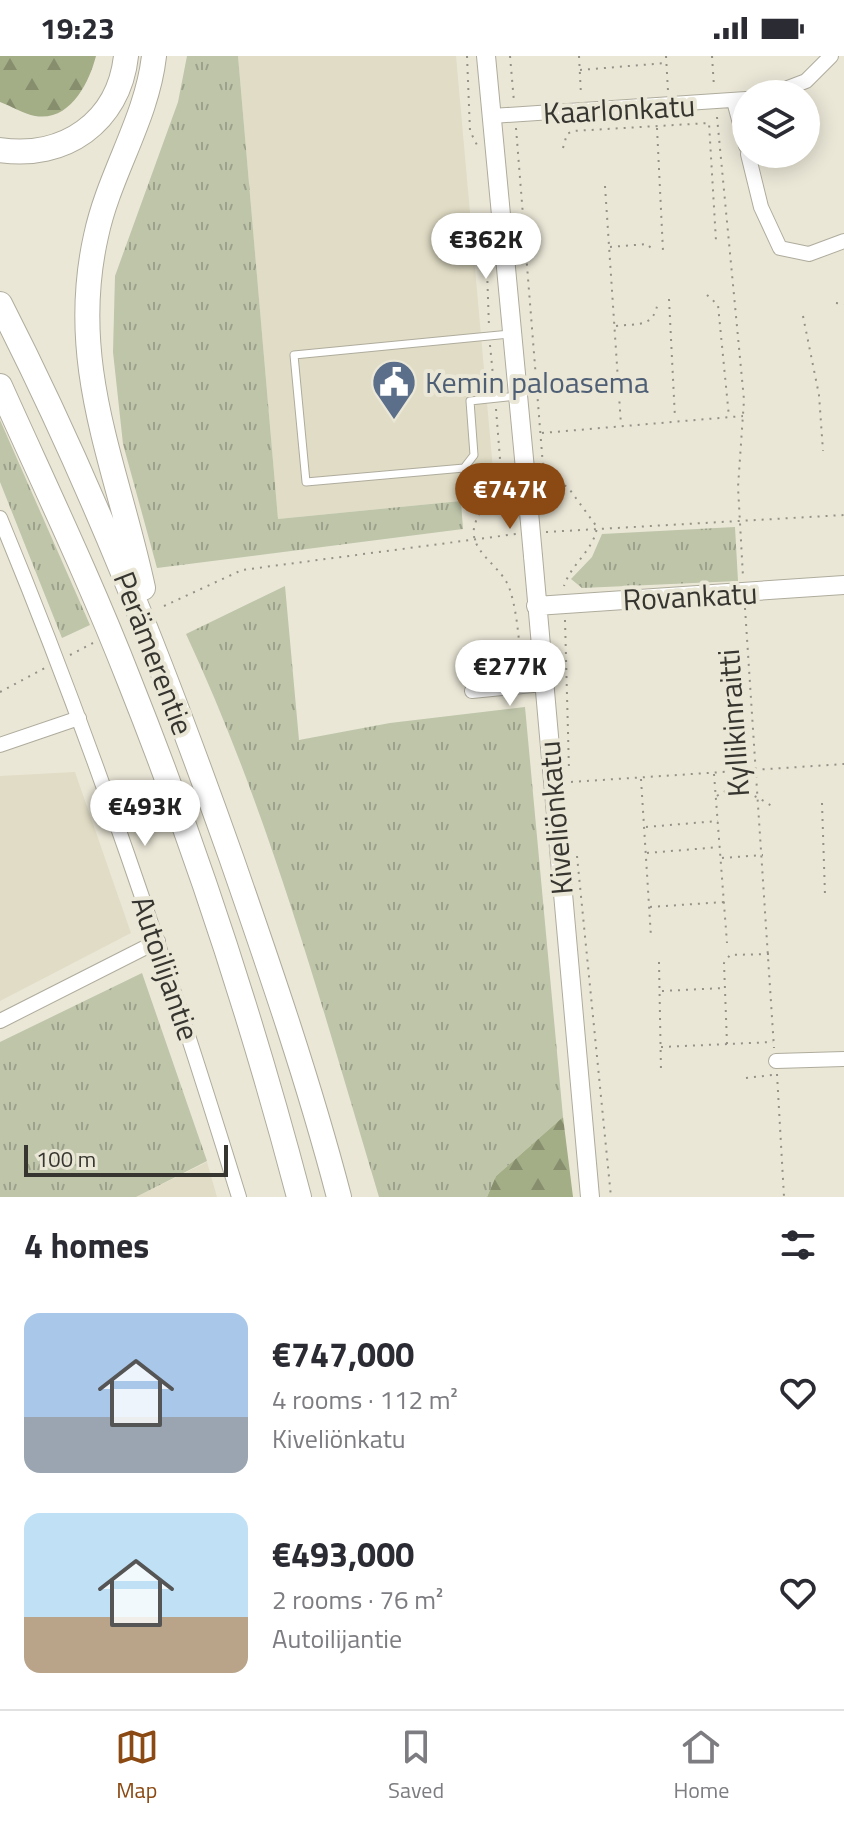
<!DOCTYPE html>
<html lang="en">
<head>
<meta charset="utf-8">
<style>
  :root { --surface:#fff; --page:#f7f7f7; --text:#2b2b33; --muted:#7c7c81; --line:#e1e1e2; --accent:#8b4a13 }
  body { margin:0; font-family:"Titillium Web",sans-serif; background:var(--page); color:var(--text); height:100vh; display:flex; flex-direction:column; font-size:30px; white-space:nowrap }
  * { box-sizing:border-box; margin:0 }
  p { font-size:26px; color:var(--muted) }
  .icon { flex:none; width:44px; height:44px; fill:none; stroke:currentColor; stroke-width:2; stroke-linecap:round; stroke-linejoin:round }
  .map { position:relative; height:1141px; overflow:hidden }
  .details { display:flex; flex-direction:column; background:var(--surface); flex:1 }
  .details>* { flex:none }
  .fabs { position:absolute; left:732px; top:24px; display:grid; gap:16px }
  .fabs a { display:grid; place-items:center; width:88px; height:88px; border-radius:50%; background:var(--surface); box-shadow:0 4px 20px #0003; font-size:40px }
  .scale { position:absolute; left:24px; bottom:20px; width:204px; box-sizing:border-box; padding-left:8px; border:4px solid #36352f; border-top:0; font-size:22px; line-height:28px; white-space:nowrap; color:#36352f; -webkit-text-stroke:6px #eae7d7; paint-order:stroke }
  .price { position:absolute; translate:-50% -68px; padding:0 18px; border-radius:28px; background:#fff; color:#222; font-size:26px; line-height:52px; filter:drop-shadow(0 2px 4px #0008) }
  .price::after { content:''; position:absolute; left:50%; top:48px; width:24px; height:18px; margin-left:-12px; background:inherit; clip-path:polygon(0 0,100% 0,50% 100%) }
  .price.current { background:var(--accent); color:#fff }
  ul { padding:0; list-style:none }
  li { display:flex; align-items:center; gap:24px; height:200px; padding:0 24px }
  li span { display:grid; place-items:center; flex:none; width:224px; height:160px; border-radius:16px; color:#555 }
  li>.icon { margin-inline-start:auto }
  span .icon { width:96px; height:96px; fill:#fffc; stroke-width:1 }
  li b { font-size:34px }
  h2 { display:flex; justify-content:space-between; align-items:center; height:96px; padding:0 24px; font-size:34px }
  .status { display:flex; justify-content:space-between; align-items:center; height:56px; padding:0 40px; background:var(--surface); direction:ltr }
  .status svg { height:22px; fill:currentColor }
  .dock { display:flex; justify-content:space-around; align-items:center; height:112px; border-top:2px solid var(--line); background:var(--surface); font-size:22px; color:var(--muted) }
  .dock a { display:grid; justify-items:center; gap:4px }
  .dock .current { color:var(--accent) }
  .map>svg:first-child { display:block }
  .built { fill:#e0dcc5 }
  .grass { fill:url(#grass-tufts) }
  .forest { fill:url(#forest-firs) }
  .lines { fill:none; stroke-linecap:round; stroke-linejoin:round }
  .lane-casing { stroke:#afac9d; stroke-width:9 }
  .street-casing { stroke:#afac9d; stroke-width:16 }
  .secondary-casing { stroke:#afac9d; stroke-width:20 }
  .highway-casing { stroke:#afac9d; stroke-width:26 }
  .path { stroke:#949287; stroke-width:2; stroke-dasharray:2 6; stroke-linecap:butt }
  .lane { stroke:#fff; stroke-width:7 }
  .street { stroke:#fff; stroke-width:14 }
  .secondary { stroke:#fff; stroke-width:18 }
  .highway { stroke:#fff; stroke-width:24 }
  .secondary-bridge-casing { stroke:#afac9d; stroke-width:20; stroke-linecap:butt }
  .secondary-bridge { stroke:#fff; stroke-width:18 }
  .labels { text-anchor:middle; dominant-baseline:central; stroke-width:8; stroke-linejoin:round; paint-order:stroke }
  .street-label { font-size:30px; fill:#36352f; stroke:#eae7d7 }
  .service-label { font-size:30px; fill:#4e5e75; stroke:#eae7d7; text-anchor:start }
</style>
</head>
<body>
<div class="status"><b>19:23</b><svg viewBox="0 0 49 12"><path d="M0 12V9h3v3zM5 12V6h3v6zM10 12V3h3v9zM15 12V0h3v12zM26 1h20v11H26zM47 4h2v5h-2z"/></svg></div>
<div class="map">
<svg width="844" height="1141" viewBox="0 0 844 1141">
  <defs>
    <pattern id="grass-tufts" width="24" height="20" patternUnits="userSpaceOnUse" patternTransform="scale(2)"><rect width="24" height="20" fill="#bec5a9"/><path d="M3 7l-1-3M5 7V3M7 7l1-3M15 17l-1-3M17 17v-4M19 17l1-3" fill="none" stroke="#9ba18a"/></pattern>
    <pattern id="forest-firs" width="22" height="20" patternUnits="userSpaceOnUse" patternTransform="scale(2)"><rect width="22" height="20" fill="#a3ad86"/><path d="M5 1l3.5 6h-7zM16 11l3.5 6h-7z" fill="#868e6e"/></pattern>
  </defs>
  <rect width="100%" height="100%" fill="#eae7d7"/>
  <path class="built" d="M238 0H456L494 425 461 445 278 463Z
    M75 716 131 877 0 945V720Z
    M207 1106 217 1141H136Z"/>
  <path class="grass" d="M187 0H238L278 463 461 445 463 473 157 512 123 388 113 296 115 220 178 46Z
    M0 364 90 569 62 582 0 426Z
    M735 471 738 525 582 532 571 523 592 501 602 478Z
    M285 530 299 684 390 667 525 651 563 1061 496 1120 487 1141H379C322 951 270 758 186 578Z
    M142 917 207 1105 136 1141H0V986Z"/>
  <path class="forest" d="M0 0H96C89 27 70 66 35 60 24 58 11 50 0 46Z
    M563 1061 573 1141H487L496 1120Z"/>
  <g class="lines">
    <g class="lane-casing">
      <path id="lane" d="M510 278 294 299 306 426 464 412 474 399 470 345 516 340"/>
    </g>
    <g class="street-casing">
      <path id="street" d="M772 38 806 25 831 0
        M734 45 746 90
        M492 60 746 43
        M748 98 761 151 780 192 809 198 844 185
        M0 462C92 684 168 911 239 1141
        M472 635 543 628
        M0 689 79 662
        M0 965 158 885
        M776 1005 844 1003"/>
    </g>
    <g class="secondary-casing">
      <path id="secondary" d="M486 0 528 445
        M533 500 590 1141
        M536 550 844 529"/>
    </g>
    <g class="highway-casing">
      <path id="highway" d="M0 94C64 104 119 66 126 0
        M0 248C91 426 164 612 231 801 270 913 309 1026 339 1141
        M0 330C44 428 90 524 129 624 196 792 253 966 299 1141
        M143 532C117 410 67 309 96 180 109 118 147 63 154 0"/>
    </g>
    <path class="path" d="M467 0 470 75 477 89
      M510 0 514 46
      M579 0 581 39
      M666 0 668 35
      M712 0 714 31
      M580 14 666 7
      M717 61 744 344 738 431 743 521
      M516 72 543 410 570 434 597 471C594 494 571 508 564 530
      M657 72 663 195
      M563 92 567 78 573 75 709 67 716 185
      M605 130 621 369
      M486 185 489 271
      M610 191 647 188 654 195
      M707 239 718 249 729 361
      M669 243 675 362
      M836 247 844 248
      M803 260 819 339 823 395
      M616 270C640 267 654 272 658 245
      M490 289 494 330
      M496 353 502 428C494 439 481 452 476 465 464 495 502 508 510 534 518 559 519 589 522 615
      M542 377 743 360
      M546 476 844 459
      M164 550 242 514 516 478
      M745 552 774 992
      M565 564 569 714
      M70 599 93 587
      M0 636 45 612
      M714 718 727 887
      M641 723 651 881
      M571 726 844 708
      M717 740C735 726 755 740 772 750
      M822 747 825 839
      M646 771 718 765
      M647 797 720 791
      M577 800 611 1141
      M722 802 763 799
      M650 851 724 846
      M659 906 661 1015
      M662 935 724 932
      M727 988 724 907 730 899 769 898
      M661 991 773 986
      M777 1018 784 1141
      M746 1022 772 1019"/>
    <use href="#lane" class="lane"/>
    <use href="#street" class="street"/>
    <use href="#secondary" class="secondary"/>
    <use href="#highway" class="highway"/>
    <g class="secondary-bridge-casing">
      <path id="secondary-bridge" d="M528 445 533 500"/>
    </g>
    <use href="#secondary-bridge" class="secondary-bridge"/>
  </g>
  <defs>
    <g id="civic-pin" transform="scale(2.3)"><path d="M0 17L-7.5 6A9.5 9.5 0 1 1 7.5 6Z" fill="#5c6f8a" stroke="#eae7d7"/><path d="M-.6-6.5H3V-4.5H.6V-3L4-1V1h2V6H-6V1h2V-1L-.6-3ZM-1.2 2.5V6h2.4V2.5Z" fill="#fff"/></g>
  </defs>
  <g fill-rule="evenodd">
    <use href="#civic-pin" x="394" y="326"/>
  </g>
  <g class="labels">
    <g class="street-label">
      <text transform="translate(619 53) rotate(-3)">Kaarlonkatu</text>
      <text transform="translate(690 540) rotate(-3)">Rovankatu</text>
      <text transform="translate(154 597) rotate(69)">Perämerentie</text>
      <text transform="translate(733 667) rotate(-94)">Kyllikinraitti</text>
      <text transform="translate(555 762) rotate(-95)">Kiveliönkatu</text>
      <text transform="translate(166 912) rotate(71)">Autoilijantie</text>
    </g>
    <g class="service-label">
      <text x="425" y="326">Kemin paloasema</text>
    </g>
  </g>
</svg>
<div class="fabs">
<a><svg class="icon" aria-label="layers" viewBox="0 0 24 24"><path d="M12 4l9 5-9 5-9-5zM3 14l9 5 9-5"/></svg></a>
</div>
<div class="scale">100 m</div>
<b class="price" style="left:486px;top:225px">€362K</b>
<b class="price current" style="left:510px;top:475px">€747K</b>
<b class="price" style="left:510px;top:652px">€277K</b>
<b class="price" style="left:145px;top:792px">€493K</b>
</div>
<section class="details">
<h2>4 homes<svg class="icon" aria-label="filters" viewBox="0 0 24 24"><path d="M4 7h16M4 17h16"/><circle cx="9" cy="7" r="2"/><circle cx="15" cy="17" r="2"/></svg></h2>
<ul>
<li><span style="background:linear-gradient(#a9c7e8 65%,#9aa5b1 0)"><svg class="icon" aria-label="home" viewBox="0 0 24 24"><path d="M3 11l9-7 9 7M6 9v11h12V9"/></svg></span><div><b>€747,000</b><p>4 rooms · 112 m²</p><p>Kiveliönkatu</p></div><svg class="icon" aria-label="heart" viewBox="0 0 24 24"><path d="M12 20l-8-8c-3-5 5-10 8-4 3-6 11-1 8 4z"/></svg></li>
<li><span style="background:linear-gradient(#bfe0f5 65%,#b9a48a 0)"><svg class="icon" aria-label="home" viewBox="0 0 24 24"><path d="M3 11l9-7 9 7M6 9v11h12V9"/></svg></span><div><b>€493,000</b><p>2 rooms · 76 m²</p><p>Autoilijantie</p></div><svg class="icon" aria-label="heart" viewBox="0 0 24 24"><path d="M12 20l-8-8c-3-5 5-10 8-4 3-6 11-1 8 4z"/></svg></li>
</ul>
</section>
<nav class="dock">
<a class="current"><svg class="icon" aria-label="map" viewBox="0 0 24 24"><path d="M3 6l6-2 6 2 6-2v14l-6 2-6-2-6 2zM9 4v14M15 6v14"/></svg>Map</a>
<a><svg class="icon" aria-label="saved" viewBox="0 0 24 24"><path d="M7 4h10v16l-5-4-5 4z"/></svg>Saved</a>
<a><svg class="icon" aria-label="home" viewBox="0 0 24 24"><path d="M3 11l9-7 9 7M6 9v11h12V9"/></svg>Home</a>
</nav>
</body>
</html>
